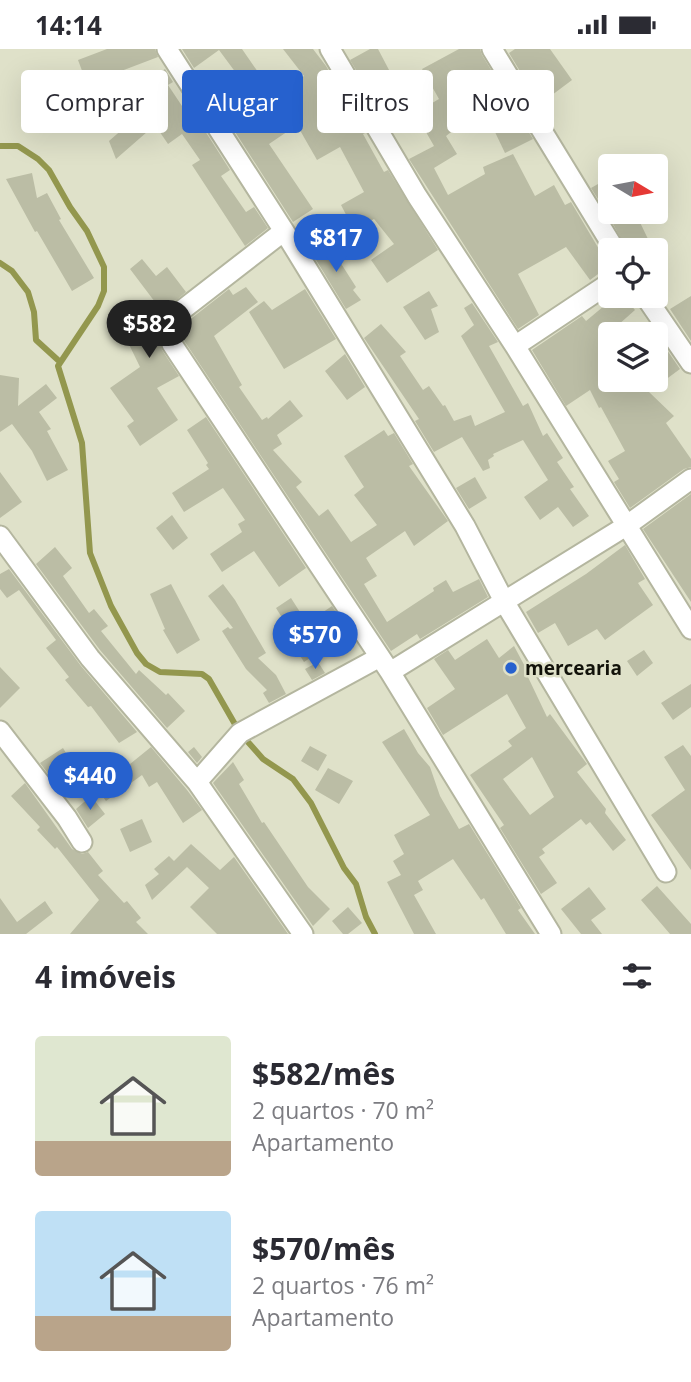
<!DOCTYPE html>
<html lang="pt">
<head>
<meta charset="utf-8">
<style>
  :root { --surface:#fff; --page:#f7f7f7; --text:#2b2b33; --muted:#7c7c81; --accent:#2661ce }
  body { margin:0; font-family:"Open Sans",sans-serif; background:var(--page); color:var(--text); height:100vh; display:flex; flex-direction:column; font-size:26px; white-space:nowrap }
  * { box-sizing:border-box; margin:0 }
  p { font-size:23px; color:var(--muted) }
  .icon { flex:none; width:38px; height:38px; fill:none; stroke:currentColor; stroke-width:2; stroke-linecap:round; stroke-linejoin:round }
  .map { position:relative; height:885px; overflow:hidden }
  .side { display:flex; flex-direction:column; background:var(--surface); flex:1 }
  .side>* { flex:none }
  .guide { position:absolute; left:21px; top:21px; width:649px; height:63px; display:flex; gap:14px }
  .needle { width:46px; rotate:100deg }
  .tools { position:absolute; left:598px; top:105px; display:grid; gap:14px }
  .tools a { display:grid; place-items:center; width:70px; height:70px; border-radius:7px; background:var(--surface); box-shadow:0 7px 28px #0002; font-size:35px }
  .price { position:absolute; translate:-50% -60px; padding:0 16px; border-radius:24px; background:var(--accent); color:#fff; font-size:23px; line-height:46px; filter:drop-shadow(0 2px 4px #0008) }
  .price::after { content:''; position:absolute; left:50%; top:42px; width:21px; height:16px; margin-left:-10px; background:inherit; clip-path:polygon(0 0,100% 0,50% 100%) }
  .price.active { background:#222; color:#fff }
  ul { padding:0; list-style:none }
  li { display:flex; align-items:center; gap:21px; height:175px; padding:0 35px }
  li span { display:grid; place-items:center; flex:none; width:196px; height:140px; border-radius:7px; color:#555 }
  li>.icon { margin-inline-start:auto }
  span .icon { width:84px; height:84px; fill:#fffc; stroke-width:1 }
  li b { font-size:30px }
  h2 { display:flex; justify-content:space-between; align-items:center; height:84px; padding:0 35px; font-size:30px }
  .chip { padding:0 24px; border-radius:7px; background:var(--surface); box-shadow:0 7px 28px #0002; font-size:24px; line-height:63px }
  .chip.active { background:var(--accent); color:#fff }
  .status { display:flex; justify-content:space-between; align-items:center; height:49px; padding:0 35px; background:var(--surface); direction:ltr }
  .status svg { height:19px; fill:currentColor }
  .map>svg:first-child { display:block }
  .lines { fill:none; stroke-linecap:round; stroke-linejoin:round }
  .stream { stroke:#93974e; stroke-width:6 }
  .building { fill:#bbbda5; fill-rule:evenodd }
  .street-casing { stroke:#b4b69f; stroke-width:23 }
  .street { stroke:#fff; stroke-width:19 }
  .poi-dot { fill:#2661ce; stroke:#dfe1c9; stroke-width:2.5 }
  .labels { text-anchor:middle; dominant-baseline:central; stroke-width:5; stroke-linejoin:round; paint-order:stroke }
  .poi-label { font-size:19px; font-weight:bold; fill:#12120a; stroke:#dfe1c9; text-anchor:start }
</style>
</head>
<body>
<div class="status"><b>14:14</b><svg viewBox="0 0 49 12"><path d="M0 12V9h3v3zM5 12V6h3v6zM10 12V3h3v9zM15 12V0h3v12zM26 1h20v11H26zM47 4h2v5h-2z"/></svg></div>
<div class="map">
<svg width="691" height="885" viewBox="0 0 691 885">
  <rect width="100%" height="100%" fill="#dfe1c9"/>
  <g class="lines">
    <path class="stream" d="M0 97H18L38 110 49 121 70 158 87 182 104 218V242L98 257 58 317 82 394 90 504 111 557 137 604 146 615 160 623 202 625 209 630 240 684 263 710 293 730 311 754 344 819 356 835 366 868 375 885
      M0 214 12 222 28 243 34 263 36 291 59 312"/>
  </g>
  <path class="building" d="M107 0H155L158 8 87 35 78 11Z
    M182 0H242L274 46 304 27 283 0H313L326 17 365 84 363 85 384 123 388 121 438 201 387 234 371 211 394 195 374 170 354 181 341 156 364 143 340 98 317 111 297 76 269 95 313 160 293 173 212 47 239 28 219 1 194 19Z
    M370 0H378L409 59 387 72 350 11Z
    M459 0H480L482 6 533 90 505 104 483 58 446 87 457 105 434 119 448 146 485 125 483 118 513 105 535 147 554 136 565 156 571 153 609 217 590 231 566 198 518 225 539 266 518 280 409 110 434 97 415 64 439 50 422 20Z
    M515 0H550L572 31 540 55 509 4Z
    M165 20 173 33 168 36 186 63 191 60 230 121 221 127 246 163 254 158 268 179 245 197 192 116 200 111 182 85 168 95 155 76 116 110 109 92 125 78 110 55Z
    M44 28 63 57 43 71 24 41Z
    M32 124 37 149 47 144 61 170 59 171 94 229 72 242 37 182 35 183 6 130Z
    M598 135 611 154V171L591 139Z
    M635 163 648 190 632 201H627L613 175Z
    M326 191 356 238 353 241 361 251 346 260 310 201Z
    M142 210 156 227 167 218 186 243 162 263 156 282 162 301 179 327 157 339 178 371 140 397 127 377 134 372 110 339 140 318 122 281 161 261 130 220Z
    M246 238 258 253 214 287 242 336 239 338 262 371 267 368 268 370 290 351 303 367 277 386 282 395 273 401 302 433 296 438 319 467 328 460 351 493 377 476 354 446 364 438 344 407 384 381 388 387 394 384 413 415 409 417 448 472 414 497 405 482 366 509 377 527 364 535 387 573 434 542 433 539 446 531 453 543 479 530 488 548 420 590 417 585 391 602 183 290 181 281 183 276 229 240 233 246Z
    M305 240 336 290 284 320 249 263 264 252 272 261Z
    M429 242 438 257 431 260 439 283 425 291 403 258Z
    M616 247H623L635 261 600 292 611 306V331H656V285L680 320 649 343 674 367 666 374 691 410V418L684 420 630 459 614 433 619 430 608 412 625 402 601 358 599 359 590 341 566 357 532 301 582 267 586 272Z
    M691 247V292L670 260Z
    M472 254 498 293 489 297 523 357 528 354 543 387 547 384 563 409 557 413 574 438 570 440 589 467 573 478 558 458 540 471 524 448 548 431 523 391 493 405 494 407 488 411 490 419 483 422 462 388 434 403 415 372 419 370 364 289 381 275 406 303 400 307 423 341 429 337 443 357 445 356 454 372 471 366 475 377 505 363 461 287 474 276 464 259Z
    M345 305 365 338 347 351 325 322Z
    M0 326 19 329 18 357 46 335 57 349 39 363 51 380 47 382 68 421 47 432 32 402 12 375 0 383Z
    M206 368 306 519 279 538 254 502 222 523 210 505 242 483 238 475 245 471 223 439 184 463 172 444 209 420 206 416 208 414 187 381Z
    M0 423 22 453 0 469Z
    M475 428 487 449 469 460 456 439Z
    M691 445V553L643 480Z
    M172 466 188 489 173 501 156 479Z
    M625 496 645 530 638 534 653 556 605 591 597 580 568 597 555 574 538 584 526 563 586 525Z
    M55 498 72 519 63 527 89 564 94 560 108 577 101 582 136 625 139 621 166 646 168 644 185 662 167 679 100 601 36 515Z
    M9 520 81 617 137 683 119 694 91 657 88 658 65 631 69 628 46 599 56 591 19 541 7 549 0 540V525Z
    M171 535 200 591 177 605 163 581 165 580 150 545Z
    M223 535 235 551 266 604 258 609 276 626 286 645 269 654 263 644 267 641 246 620 222 582 228 578 230 580 233 579 208 547Z
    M291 549 307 574 332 557 349 583 304 613 290 591 294 588 276 559Z
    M487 590 499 609 514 597 529 625 527 626 547 668 550 665 587 715 577 723 606 760 605 764 626 791 613 802 590 773 586 776 581 770 542 800 545 804 539 808 557 834 541 845 500 779 504 776 470 726 512 697 508 692 526 679 507 645 443 686 427 659 455 640 434 610 448 601 455 611ZM532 708 554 748 530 766 503 730Z
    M644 601 653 614 637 627 627 612Z
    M318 613 325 624 312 631 305 620Z
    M0 618 20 639 0 659Z
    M691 635V658L673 671 661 654Z
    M404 680 418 704 430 718 440 747 459 780 469 775 521 859 518 861 535 885H506L484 849 481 851 453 810 418 832 423 841 414 846 436 885H414L387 833 401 826 393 812 404 805 394 786 430 766 382 693Z
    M683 696 691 707V821L651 766 685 741 664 708Z
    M310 697 327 706 318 722 301 712Z
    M151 698 187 741 202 761 183 774 157 733 149 738 142 726 106 752 98 741Z
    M194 698 202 708 197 714 188 703Z
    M63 699 77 722 56 735 40 714Z
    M233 713 244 731 239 735 262 774 264 773 308 838 330 860 313 877 213 734Z
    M328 719 353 732 339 755 315 741Z
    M25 734 72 800 82 805 88 803 103 822 98 826 124 854 127 852 141 869 136 873 148 885H70L99 851 57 798 55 800 37 781 40 778 11 747Z
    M91 747 105 765 88 779 76 760Z
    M142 770 152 793 130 803 120 780Z
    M191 795 220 821 234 808 288 885H217L190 858 209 839 187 818 152 851 145 836 159 825 154 820 169 807 174 812Z
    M657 837 691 875V885H670L641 851Z
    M589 838 606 860 591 871 602 885H581L561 860Z
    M0 849 17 873 45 852 53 864 26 885H0Z
    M348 858 362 874 348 885H343L332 872Z"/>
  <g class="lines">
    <g class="street-casing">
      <path id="street" d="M167 0 284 182 465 477 505 554 666 823
        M330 0 417 147 515 297 691 580
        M492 0 615 201
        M284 182 173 268 168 280 172 295 390 623 551 885
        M645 247 691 314
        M515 297 611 233
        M0 487 90 609 197 733 303 885
        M390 623 626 477 691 430
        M0 682 67 769 82 793
        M197 733 240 684 380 608"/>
    </g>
    <use href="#street" class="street"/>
  </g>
  <circle class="poi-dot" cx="511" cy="619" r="7"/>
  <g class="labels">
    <g class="poi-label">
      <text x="525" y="619">mercearia</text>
    </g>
  </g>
</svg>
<div class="tools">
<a><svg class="needle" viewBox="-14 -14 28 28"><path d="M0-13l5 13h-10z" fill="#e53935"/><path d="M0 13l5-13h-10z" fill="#7c7c81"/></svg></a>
<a><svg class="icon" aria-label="locate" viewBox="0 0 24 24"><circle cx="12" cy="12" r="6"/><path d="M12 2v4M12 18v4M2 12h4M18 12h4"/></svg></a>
<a><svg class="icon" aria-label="layers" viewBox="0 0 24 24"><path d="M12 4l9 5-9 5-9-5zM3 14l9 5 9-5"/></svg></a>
</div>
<b class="price" style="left:336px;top:225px">$817</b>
<b class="price active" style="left:149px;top:311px">$582</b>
<b class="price" style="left:315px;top:622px">$570</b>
<b class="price" style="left:90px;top:763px">$440</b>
<div class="guide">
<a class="chip">Comprar</a>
<a class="chip active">Alugar</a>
<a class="chip">Filtros</a>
<a class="chip">Novo</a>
</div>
</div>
<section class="side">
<h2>4 imóveis<svg class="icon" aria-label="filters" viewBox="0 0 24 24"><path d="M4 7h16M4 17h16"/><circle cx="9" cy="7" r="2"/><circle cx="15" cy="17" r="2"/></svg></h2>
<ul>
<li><span style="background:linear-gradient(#dfe7d0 75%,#b9a48a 0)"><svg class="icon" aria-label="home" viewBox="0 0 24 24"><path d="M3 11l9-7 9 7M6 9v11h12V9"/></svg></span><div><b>$582/mês</b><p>2 quartos · 70 m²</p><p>Apartamento</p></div></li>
<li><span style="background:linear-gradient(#bfe0f5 75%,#b9a48a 0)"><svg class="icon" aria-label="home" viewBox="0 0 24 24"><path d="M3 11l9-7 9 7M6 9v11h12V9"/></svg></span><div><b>$570/mês</b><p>2 quartos · 76 m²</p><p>Apartamento</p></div></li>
</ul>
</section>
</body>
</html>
